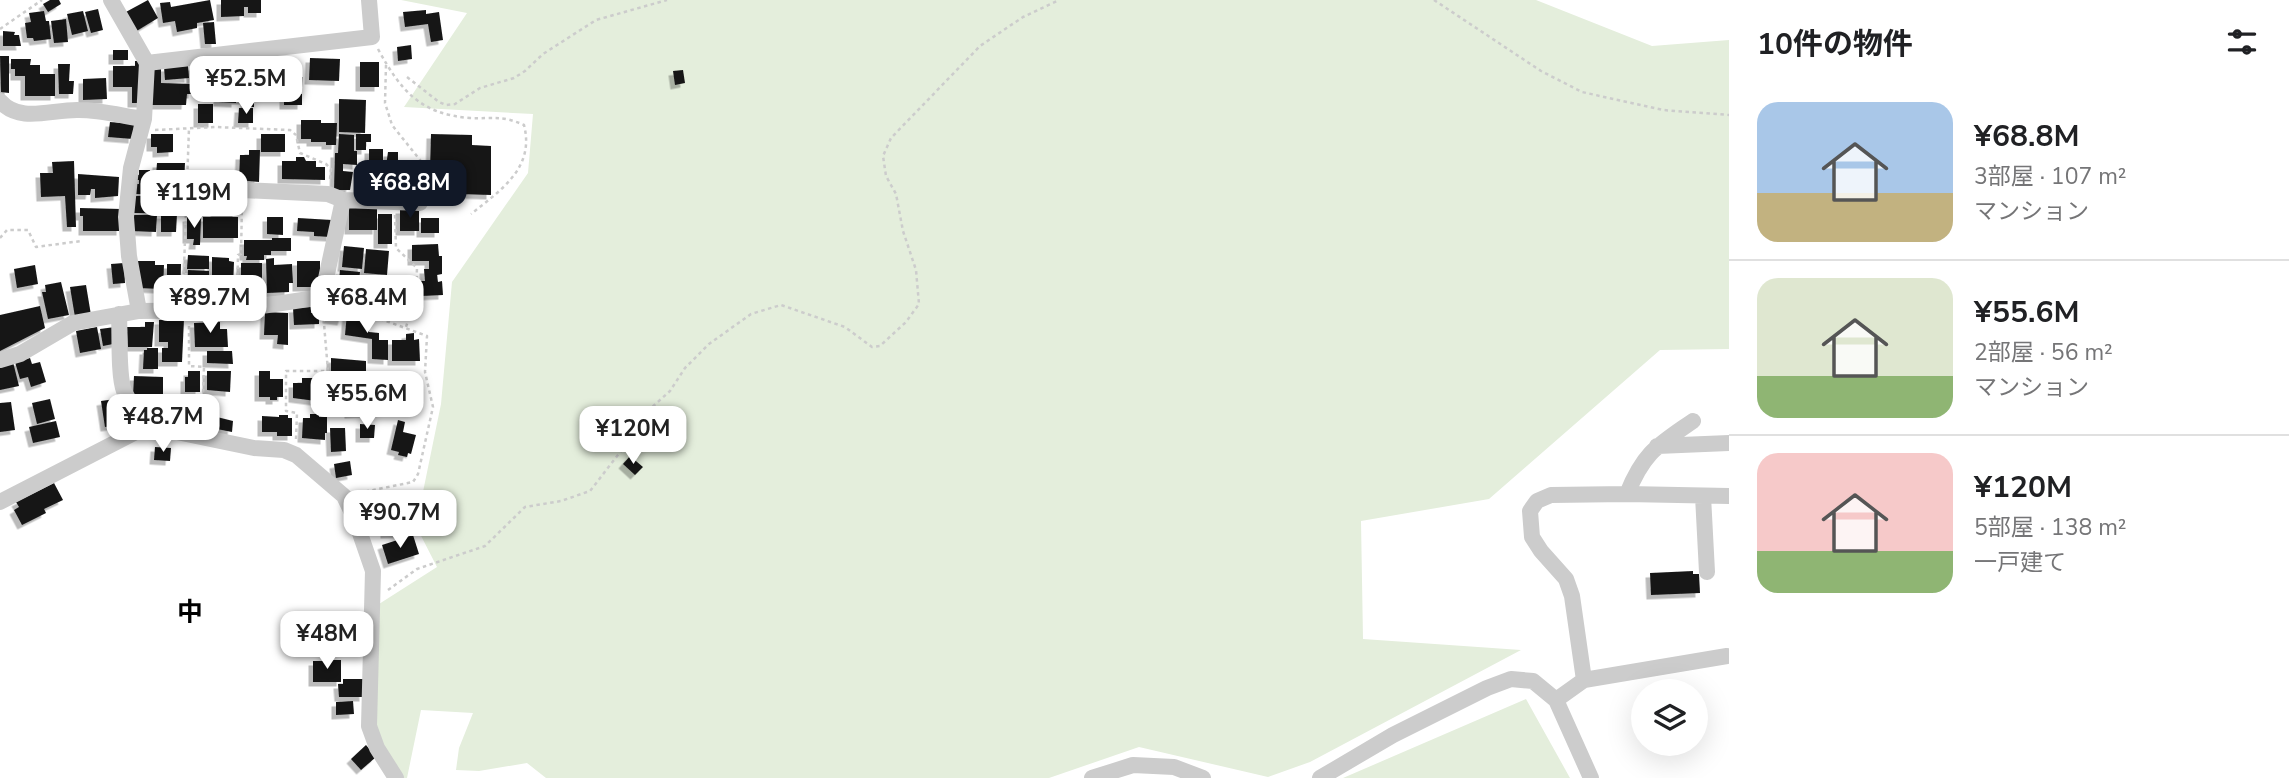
<!DOCTYPE html>
<html lang="ja">
<head>
<meta charset="utf-8">
<style>
  :root { --surface:#fff; --page:#f2f2f2; --text:#202124; --muted:#757577; --line:#e0e0e0; --accent:#111827 }
  body { margin:0; font-family:"Nunito Sans","Noto Sans JP",sans-serif; background:var(--page); color:var(--text); height:100vh; display:flex; flex-direction:column; font-size:26px; white-space:nowrap }
  * { box-sizing:border-box; margin:0 }
  p { font-size:23px; color:var(--muted) }
  .icon { flex:none; width:38px; height:38px; fill:none; stroke:currentColor; stroke-width:2; stroke-linecap:round; stroke-linejoin:round }
  .map { position:relative; flex:1; overflow:hidden }
  .side { display:flex; flex-direction:column; background:var(--surface); width:560px }
  .side>* { flex:none }
  .controls { position:absolute; left:1631px; top:679px; display:grid; gap:14px }
  .controls a { display:grid; place-items:center; width:77px; height:77px; border-radius:50%; background:var(--surface); box-shadow:0 7px 28px #0002; font-size:35px }
  .price { position:absolute; translate:-50% -60px; padding:0 16px; border-radius:14px; background:#fff; color:#222; font-size:23px; line-height:46px; filter:drop-shadow(0 2px 4px #0008) }
  .price::after { content:''; position:absolute; left:50%; top:42px; width:21px; height:16px; margin-left:-10px; background:inherit; clip-path:polygon(0 0,100% 0,50% 100%) }
  .price.on { background:var(--accent); color:#fff }
  ul { padding:0; list-style:none }
  li { display:flex; align-items:center; gap:21px; height:175px; padding:0 28px }
  li+li { border-top:2px solid var(--line) }
  li span { display:grid; place-items:center; flex:none; width:196px; height:140px; border-radius:21px; color:#555 }
  li>.icon { margin-inline-start:auto }
  span .icon { width:84px; height:84px; fill:#fffc; stroke-width:1 }
  li b { font-size:30px }
  h2 { display:flex; justify-content:space-between; align-items:center; height:84px; padding:0 28px; font-size:30px }
  main { display:flex; flex:1; min-height:0 }
  .map>svg:first-child { display:block }
  .green { fill:#e4eedc }
  .building { fill:#161616; filter:url(#shadow) }
  .lines { fill:none; stroke-linecap:round; stroke-linejoin:round }
  .path { stroke:#ccc; stroke-width:2.5; stroke-dasharray:3.5 3.5; stroke-linecap:butt }
  .minor { stroke:#ccc; stroke-width:16 }
  .labels { text-anchor:middle; dominant-baseline:central; stroke-width:7; stroke-linejoin:round; paint-order:stroke }
  .quarter-label { font-size:26px; font-weight:bold; fill:#000; stroke:#fff }
</style>
</head>
<body>
<main>
<div class="map">
<svg width="1729" height="778" viewBox="0 0 1729 778">
  <defs>
    <filter id="shadow"><feDropShadow dx="-4.5" dy="4.5" stdDeviation="0" flood-color="#0004"/></filter>
  </defs>
  <rect width="100%" height="100%" fill="#fff"/>
  <path class="green" d="M401 0H1536L1652 46 1729 40V349L1660 350 1489 499 1361 521 1363 639 1521 650 1310 762 1268 777 1139 747 1049 778H546L527 763 479 771 456 770 459 748 473 713 421 710 407 778H401L382 746 374 721 379 604 437 567 416 526 441 404 452 282 528 173 533 114 404 107 467 13Z
    M1526 699 1570 778H1343Z"/>
  <path class="building" d="M50 0H59L61 4 48 12 43 4Z
    M148 0 158 18 135 32 124 13Z
    M210 0 214 20 197 23V28L177 32 175 21 163 23 160 3 170 2 171 7Z
    M221 0H261V13H248V7H244V16L221 17Z
    M98 9 103 30 91 33 85 12Z
    M426 10V14L439 12 443 40 431 42 428 24 405 27 403 12Z
    M44 11 46 21H49L51 39 34 41 33 38H27L25 23 31 22 29 13Z
    M83 11 88 31 72 35 67 14Z
    M66 19 68 42 54 43 51 21Z
    M214 22 216 44H205L203 23Z
    M3 31 15 32 14 35H19L21 46H3Z
    M411 45 412 59 398 61 397 47Z
    M113 50H128V60H113Z
    M0 56H9V93L1 92Z
    M310 58 340 59 339 81 309 80Z
    M11 59H31L30 65H40V74H55V96H25V76H15V69H11Z
    M221 60H242V74H221Z
    M269 60H283L282 68 286 69V76L303 77 302 92 256 91 257 68H269Z
    M135 61H141L142 103H132V87H113V66H135Z
    M360 62H379V87H360Z
    M58 64H70L69 81H74L73 94H59Z
    M212 64 213 78 191 79 190 66Z
    M188 66 189 78 165 80 164 67Z
    M153 69H161V83L193 84V94H187L186 105H152Z
    M683 70 685 83 675 85 673 71Z
    M219 77 245 78 244 92H254V107H245V100H236V103L218 102Z
    M106 78 107 99 83 100V79Z
    M284 94H302V105H284Z
    M339 99 366 100 365 133 339 132Z
    M198 104H213V123H198Z
    M239 108H253V123H238Z
    M301 120H321V123H337L336 145H326V142H311V139H301Z
    M110 122 134 124 133 139 108 137Z
    M151 134H173V152L157 153V147H151Z
    M261 134H285V152H261Z
    M339 134 354 135V151H357V165L343 164V171L353 172 350 190H334L335 153H338Z
    M356 134H371V142H366V150H356Z
    M431 134 472 135V145L491 146V195L459 194V172L430 171Z
    M369 149H383V171L369 170Z
    M249 150H260L259 182 239 180 240 155H249Z
    M388 152H398V161H404V184L393 183V180H384Z
    M296 157H304L306 161H316V167H325V180L282 179V161H296Z
    M74 161 76 227H67L65 196 41 197 40 173H53L52 162Z
    M157 163H185L184 184H176V180H171V175H156Z
    M139 170H150V176H156V194H133V184H139V180H134V175H139Z
    M78 174 119 177 118 196 95 198V189H91L90 195H78Z
    M158 184H175V195H158Z
    M189 189H198V192H212L213 211 189 208Z
    M217 193H237V215H215Z
    M132 196H157V213H131Z
    M349 206H377V230H349Z
    M80 208 121 209V231H83V216H80Z
    M400 209H419V231H400Z
    M161 214H177L176 232H161Z
    M378 214H392V244H378Z
    M131 215H157L156 232 131 231Z
    M187 217 201 218 200 245H193L194 239H187Z
    M203 217H238V238H203Z
    M267 217H283V235L267 234Z
    M298 218 332 220 331 237 314 236V232L297 231Z
    M421 218H439V233H421Z
    M272 238H291V251H271V255H264V260H246L247 256H244V240H272Z
    M438 244 439 256H442V274L437 275 438 282 442 281 443 295 421 296V281H425L424 269H429V261H412V245Z
    M344 246 364 248 362 269 342 267Z
    M366 249 389 251 387 275 364 273Z
    M188 255 209 256V269H187Z
    M212 257 229 258V261L234 262 233 288 212 286Z
    M274 258V265L292 264 293 283H289V292L267 293 266 259Z
    M134 261H155V265H164L163 289 137 288Z
    M297 261H320V287H297Z
    M124 263 125 283 113 284 111 264Z
    M241 263H262V280L241 281Z
    M167 264H181L180 308H165V290H171L172 278H167Z
    M35 265 38 284 17 288 14 269Z
    M188 270 209 271V292H206V294L187 292Z
    M340 270 360 272 359 282 339 280Z
    M61 282 69 315 48 319 42 292H46L45 285Z
    M241 282H262V299H241Z
    M86 285 91 315 75 317 70 287Z
    M391 288 409 290 408 308 389 306Z
    M376 294 388 295 387 311H375Z
    M332 304 346 308 342 321 327 319Z
    M40 306 45 328 0 351V315Z
    M311 307V313H319V324L294 325 293 308Z
    M265 312 288 313V345L277 344 278 335H264Z
    M347 313 360 314V317L370 318 369 332 379 333V340H388V360L372 359V339L345 335Z
    M184 319 182 362H162V348H168V342H159V320Z
    M145 322H154L152 347H128L127 327H145Z
    M220 322V329H227L228 347H195L194 323Z
    M97 327 101 349 80 353 76 331Z
    M115 327 118 343 103 346 100 329Z
    M414 333V340L419 339 420 361H392V340H406V334Z
    M147 348H158V369H143L144 350H147Z
    M207 351H232L233 364 207 363Z
    M30 358 32 364 40 362 46 382 31 387 28 377 20 379 15 362Z
    M331 358 366 361V373H379V392L353 391V372H349V376H331Z
    M13 362 19 386 0 390V365Z
    M188 371H200V392H185V377H188Z
    M207 371H231L230 392 207 390Z
    M259 371H270V379H283V397H277V400H270V397H259Z
    M134 376 163 377V402L148 401V398L133 397Z
    M302 378H316V401L293 398V383H302Z
    M164 394H175V419L164 418Z
    M178 394 198 395V415L178 414Z
    M122 398 127 424 105 427 101 401Z
    M50 399 55 419 37 424 32 403Z
    M382 400 383 412 349 414V406H361V402Z
    M11 402 15 430 0 432V403Z
    M310 414H319V417H327V433H325V440L302 438 303 418H310Z
    M279 415H288V418H292V436H277V432H262V416L279 417Z
    M217 417 233 421 232 432 217 429 219 424 216 423Z
    M398 420 405 422 403 432 416 435 411 454 408 453 407 457 398 455 399 452 391 450Z
    M56 421 60 437 33 443 29 427Z
    M360 424 375 425 374 438H360Z
    M330 428H345L346 451 331 452Z
    M155 447 171 448 170 461 154 460Z
    M630 456 643 467 635 475 623 464Z
    M350 461 352 475 336 478 334 464Z
    M54 483 63 500 44 509 46 513 22 525 14 510 19 507 16 502Z
    M404 490 406 510 378 516 377 508H375L373 494Z
    M372 495 374 508 355 509 353 498Z
    M410 521 411 533 385 534V522Z
    M413 535 419 554 388 564 382 545Z
    M1693 571V574H1699L1700 593 1651 595 1650 573Z
    M324 657H333L332 660H341V682H313V661H324Z
    M343 679H363L364 697H339L338 684H343Z
    M353 701 354 714 336 715V702Z
    M366 745 376 757 361 770 351 759Z"/>
  <g class="lines">
    <path class="path" d="M1434 0 1541 71 1582 92 1663 110 1729 115
      M0 29 42 0
      M378 49C401 91 420 114 470 118 492 119 502 115 524 125 535 168 501 190 471 214
      M386 65 385 103 392 125 424 165 421 189
      M407 77 439 102 446 105 455 104 480 88 514 78 525 71 543 54 596 20 667 0
      M155 130 215 127 290 130 296 135 300 153 326 164 331 169 330 179
      M395 215 396 248 417 268 416 295 406 327
      M0 238 7 230H28L36 247 81 241
      M183 295 189 128
      M237 297 238 255 241 254 242 204
      M334 302 427 336 425 372 433 407 418 474 413 482 358 493
      M189 326V366L204 367 202 424
      M296 439 297 413 286 411V371H328L323 312
      M388 590 417 569 485 546 525 507 561 501 590 491 635 433 650 409 670 391 685 368 709 344 751 314 781 305 845 327 872 347 880 346 906 322 919 304 916 270 903 231 896 194 886 176 883 156 891 138 980 46 1023 17 1059 0"/>
    <path class="minor" d="M111 0 147 63 144 119 131 168 126 217 129 256 139 311
      M147 63 372 37 369 0
      M0 101C20 124 52 109 79 110 100 110 123 116 144 119
      M242 190 328 194 343 200
      M119 314C120 333 118 376 124 391 130 403 138 413 143 425
      M0 360 20 354 73 323 139 311 236 310 322 297 343 200 420 203
      M143 425 254 448 284 450 296 455 344 496 355 519 373 571 369 726 377 748 396 778
      M1657 446 1729 443
      M1627 494 1729 496
      M1703 496 1707 572
      M0 502 136 432 143 425
      M1584 680 1572 596 1566 579 1541 551 1532 537 1530 511 1537 501 1551 495 1627 494C1644 452 1657 446 1693 421
      M1556 700 1584 680 1727 656
      M1092 778 1133 765 1174 767 1203 778
      M1320 778 1393 735 1487 688 1511 679 1533 681 1556 700 1591 778"/>
  </g>
  <g class="labels">
    <g class="quarter-label">
      <text x="190" y="612">中</text>
    </g>
  </g>
</svg>
<div class="controls">
<a><svg class="icon" aria-label="layers" viewBox="0 0 24 24"><path d="M12 4l9 5-9 5-9-5zM3 14l9 5 9-5"/></svg></a>
</div>
<b class="price" style="left:246px;top:116px">¥52.5M</b>
<b class="price on" style="left:410px;top:220px">¥68.8M</b>
<b class="price" style="left:194px;top:230px">¥119M</b>
<b class="price" style="left:210px;top:335px">¥89.7M</b>
<b class="price" style="left:367px;top:335px">¥68.4M</b>
<b class="price" style="left:367px;top:431px">¥55.6M</b>
<b class="price" style="left:163px;top:454px">¥48.7M</b>
<b class="price" style="left:633px;top:466px">¥120M</b>
<b class="price" style="left:400px;top:550px">¥90.7M</b>
<b class="price" style="left:327px;top:671px">¥48M</b>
</div>
<section class="side">
<h2>10件の物件<svg class="icon" aria-label="filters" viewBox="0 0 24 24"><path d="M4 7h16M4 17h16"/><circle cx="9" cy="7" r="2"/><circle cx="15" cy="17" r="2"/></svg></h2>
<ul>
<li><span style="background:linear-gradient(#a9c7e8 65%,#c2b280 0)"><svg class="icon" aria-label="home" viewBox="0 0 24 24"><path d="M3 11l9-7 9 7M6 9v11h12V9"/></svg></span><div><b>¥68.8M</b><p>3部屋 · 107 m²</p><p>マンション</p></div></li>
<li><span style="background:linear-gradient(#dfe7d0 70%,#8fb573 0)"><svg class="icon" aria-label="home" viewBox="0 0 24 24"><path d="M3 11l9-7 9 7M6 9v11h12V9"/></svg></span><div><b>¥55.6M</b><p>2部屋 · 56 m²</p><p>マンション</p></div></li>
<li><span style="background:linear-gradient(#f6c9c9 70%,#8fb573 0)"><svg class="icon" aria-label="home" viewBox="0 0 24 24"><path d="M3 11l9-7 9 7M6 9v11h12V9"/></svg></span><div><b>¥120M</b><p>5部屋 · 138 m²</p><p>一戸建て</p></div></li>
</ul>
</section>
</main>
</body>
</html>
